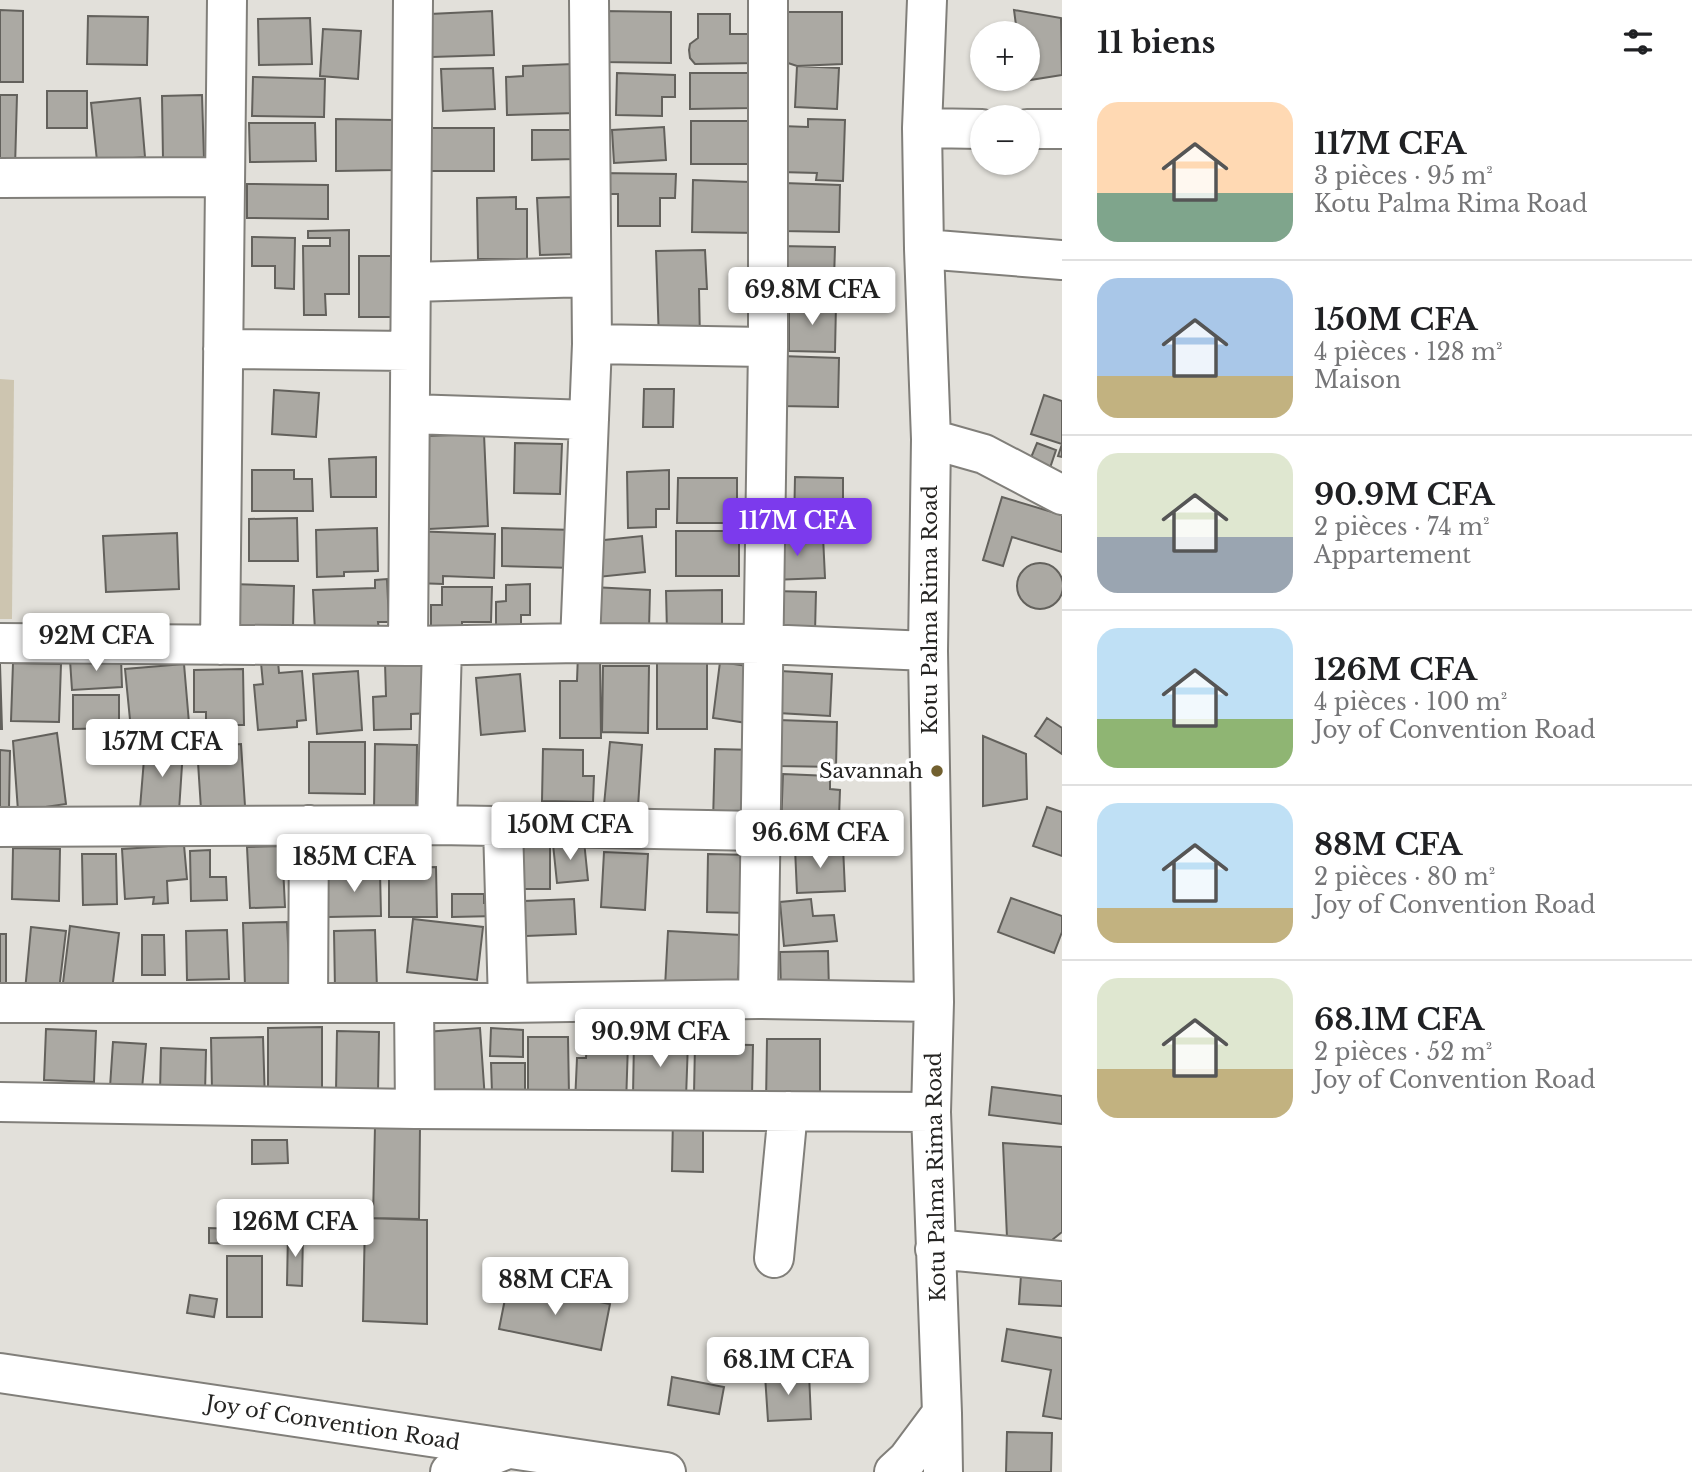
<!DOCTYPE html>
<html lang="fr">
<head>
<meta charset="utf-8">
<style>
  :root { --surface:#fff; --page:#f2f2f2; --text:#202124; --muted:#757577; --line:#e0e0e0; --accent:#7c3aed }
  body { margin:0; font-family:"Libre Baskerville",serif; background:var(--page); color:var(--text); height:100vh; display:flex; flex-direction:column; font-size:26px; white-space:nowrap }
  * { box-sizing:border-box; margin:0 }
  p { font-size:23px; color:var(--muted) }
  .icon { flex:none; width:38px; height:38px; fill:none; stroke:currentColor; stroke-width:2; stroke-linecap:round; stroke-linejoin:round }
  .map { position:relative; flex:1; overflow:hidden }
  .panel { display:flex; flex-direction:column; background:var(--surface); width:630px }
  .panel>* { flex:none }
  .buttons { position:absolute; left:970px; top:21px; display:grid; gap:14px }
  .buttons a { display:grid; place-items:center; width:70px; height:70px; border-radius:50%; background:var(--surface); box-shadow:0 2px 5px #0004; font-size:35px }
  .price { position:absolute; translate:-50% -60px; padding:0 16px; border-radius:7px; background:#fff; color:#222; font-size:23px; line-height:46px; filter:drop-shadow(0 2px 4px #0008) }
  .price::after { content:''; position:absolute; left:50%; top:42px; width:21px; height:16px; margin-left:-10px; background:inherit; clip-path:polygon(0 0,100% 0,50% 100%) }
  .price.current { background:var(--accent); color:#fff }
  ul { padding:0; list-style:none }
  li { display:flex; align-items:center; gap:21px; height:175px; padding:0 35px }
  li+li { border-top:2px solid var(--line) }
  li span { display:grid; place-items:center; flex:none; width:196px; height:140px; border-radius:21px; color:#555 }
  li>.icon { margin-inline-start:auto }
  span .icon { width:84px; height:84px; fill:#fffc; stroke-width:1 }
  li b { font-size:30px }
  h2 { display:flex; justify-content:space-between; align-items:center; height:84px; padding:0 35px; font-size:30px }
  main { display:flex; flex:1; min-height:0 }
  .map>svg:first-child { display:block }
  .green { fill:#cdc5b0 }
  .building { fill:#aba9a3; stroke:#63615c; stroke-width:2 }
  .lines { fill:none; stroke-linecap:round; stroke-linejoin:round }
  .minor-casing { stroke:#817f7a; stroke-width:42 }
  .minor { stroke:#fff; stroke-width:38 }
  .poi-dot { fill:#72602f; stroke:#fff; stroke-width:2.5 }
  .labels { text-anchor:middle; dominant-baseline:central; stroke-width:7; stroke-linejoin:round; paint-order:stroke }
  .street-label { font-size:21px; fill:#252422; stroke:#fff }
  .poi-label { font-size:21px; fill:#252422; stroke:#fff; text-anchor:end }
</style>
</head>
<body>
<main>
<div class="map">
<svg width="1062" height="1472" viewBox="0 0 1062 1472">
  <rect width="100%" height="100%" fill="#e2e0da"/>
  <path class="green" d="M0 379 14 380 12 619H0Z"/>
  <path class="building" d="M0 10 23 11V82H0Z
    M1014 10 1061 18 1062 75 1024 81V79H1027V33H1017Z
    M492 11 494 55 432 57 430 14Z
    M603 11 671 12V63L603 62Z
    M788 12H842V64L797 66 788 63Z
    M698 14H730V34H755L756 63 695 64 690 58 689 50 690 44 698 38Z
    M88 16 148 17 147 65 87 64Z
    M310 18 312 64 259 65 258 19Z
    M323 29 361 31 358 79 320 76Z
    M573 64 575 113 507 115 506 77 523 76V66Z
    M797 66 839 68 837 109 795 107Z
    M493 68 495 109 443 111 441 69Z
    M617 73 675 75V97H662V116L616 115Z
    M690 73H751V108L690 109Z
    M253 77 325 79 324 117 252 116Z
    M47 91H87V128H47Z
    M0 95H17L15 168H0Z
    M202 95 204 159 163 160 162 96Z
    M140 98 145 157 97 161 91 103Z
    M336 119 395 120 396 170 336 171Z
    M808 119 845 120 843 181 816 180 817 173 780 172 782 126 808 127Z
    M691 121H749V164H691Z
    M249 123H315L316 161 250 162Z
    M664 127 666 160 614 163 612 130Z
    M425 128H494V171H425Z
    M532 130H575L576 159 532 160Z
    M600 173 676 174 675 198H660V226H618V194H600Z
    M693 180 750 182 758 233 692 232Z
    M784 183 840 185 839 232 782 231Z
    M247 184 328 185V219L247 218Z
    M516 197V209H527V259H478L477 198Z
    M573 197 576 254 540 255 537 198Z
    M349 230V294H325L326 315H304L303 246H330V238H308V231Z
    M252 237 295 238 294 289 275 288V266H252Z
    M779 246 835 247 834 280H837V298L778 296Z
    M705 250 707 289H699L700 340 659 341 656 251Z
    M359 256H396V317H359Z
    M789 303 836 304 835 352 789 351Z
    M781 356 839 358 838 407 780 406Z
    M644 389H674L673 427H643Z
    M274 390 319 393 316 437 272 434Z
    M1044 395 1062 401V457L1058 456 1062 444 1031 434Z
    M484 434 488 526 429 529 425 436Z
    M515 443 562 444 560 494 514 493Z
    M1037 443 1056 450 1050 468 1030 460Z
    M376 457V497H331L329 459Z
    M252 470H294V479H312L313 511H252Z
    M669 470V509H656V527L628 528 627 472Z
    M795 477 843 478V529L794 528Z
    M678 478H737V523H677Z
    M1002 497 1062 515V552L1012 537 1003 566 983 560Z
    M297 518 298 561H249V519Z
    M377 528 378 571 344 572V576L317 577 316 530Z
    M502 528 575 530 574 568 502 566Z
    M410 531 495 534 494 578 443 576V584L415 583Z
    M676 531H739V576H676Z
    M177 533 179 589 106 592 103 536Z
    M642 536 645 572 598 577 595 541Z
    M823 536 825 578 771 580 769 538Z
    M1017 586a23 23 0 1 1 46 0a23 23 0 1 1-46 0Z
    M387 579 389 622H378L379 630 315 632 313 590 375 588V580Z
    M231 584 294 586 293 627 230 631Z
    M530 584V615H521V634H496V602L506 601V585Z
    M442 587H492L491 622H462V629L431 636V605H442Z
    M592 587 650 590 649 629 591 626Z
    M722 590V632H667L666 591Z
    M773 591 816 592 815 633H772Z
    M578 654H600L601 738H560V681H577Z
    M121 657 122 687 72 690 70 660Z
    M278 661 279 673 302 671 306 720 297 721V727L258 730 254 685 263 684 261 663Z
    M418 662 430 668 431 713 411 714V729L374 730 373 697 386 696 385 663Z
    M720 662 754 667 747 723 713 718Z
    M13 663 61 664 59 722 11 721Z
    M657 663H707V729H657Z
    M0 664 2 729H0Z
    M184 664 190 735 132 740 125 669Z
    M603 666H649L648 733 602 732Z
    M243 669 244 725H206V712H194V670Z
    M358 671 362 730 317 734 313 674Z
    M780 671 832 674 830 716 778 713Z
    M520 674 525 731 481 735 476 678Z
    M73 695H119V728L73 729Z
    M1047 718 1062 728V754L1035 736Z
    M778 720 837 722 836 767 778 766Z
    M57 733 66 804 18 811 13 741Z
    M983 736 1026 754 1027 799 983 806Z
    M309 742H365V794L309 793Z
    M610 742 642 745 638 807 604 805Z
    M241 744 245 806 201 809 197 747Z
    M375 744 417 745 416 810 374 809Z
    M145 747 183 750 179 811 140 808Z
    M543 749 583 750V776H594L593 802 542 801Z
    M715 749 756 750 754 822 713 821Z
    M0 750 10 751 9 808H0Z
    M783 774 830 776V789L840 790 839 817 814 816 813 827 781 826Z
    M1047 807 1062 812V856L1033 846Z
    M584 841 588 880 557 883 553 844Z
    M531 842H550V889H518V847Z
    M184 845 187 879 167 881 168 903 153 904 154 897 125 899 122 849Z
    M282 846 285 907 250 908 247 847Z
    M843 846 845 891 797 893 795 848Z
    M13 848 60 849 59 901 12 899Z
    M210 850V877H226L227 900 191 901 190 851Z
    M604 852 648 854 645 910 601 907Z
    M82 854H116L117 904 83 905Z
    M708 854 750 855 749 913 707 912Z
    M436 867 437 917H389V868Z
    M380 871 381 916 328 917V872Z
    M452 894H484V903H496V916L452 917Z
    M1011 898 1062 916V932L1054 953 998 932Z
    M574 899 576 934 526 936 524 901Z
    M811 899 813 916 834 915 837 941 784 946 780 902Z
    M413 919 483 927 477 980 407 972Z
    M287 922 290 985 245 987 243 923Z
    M70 926 119 933 112 990 63 983Z
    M31 927 66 931 59 990 25 991Z
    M227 930 229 979 187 980 186 931Z
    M375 930 377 989 335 990 334 931Z
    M668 931 741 935 737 991 665 987Z
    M0 934H6V991H0Z
    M142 935H164L165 975H142Z
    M828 951 829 990 781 991 780 952Z
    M322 1027V1103L268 1088V1028Z
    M480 1028 485 1100 430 1104 425 1032Z
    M491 1028 523 1030V1057L490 1056Z
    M46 1029 96 1031 94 1082 44 1080Z
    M337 1031 379 1032 378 1093 336 1092Z
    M263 1037 265 1102 212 1091 211 1038Z
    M528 1037H568L569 1095H528Z
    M767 1039H820V1103H766Z
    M634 1040 688 1042 686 1098 633 1096Z
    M587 1041 628 1043 626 1105 575 1103 577 1058H586Z
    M113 1042 146 1044 142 1089 110 1087Z
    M695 1044 753 1045 752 1096 694 1094Z
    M161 1048 206 1050 205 1094 160 1092Z
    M491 1063H525V1093H492Z
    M992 1087 1062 1096V1124L989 1115Z
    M673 1116 703 1117V1172L672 1171Z
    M375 1126 420 1127 419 1219 373 1218Z
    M252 1140H287L288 1163 252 1164Z
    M1003 1143 1062 1147V1232L1047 1244 1007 1238Z
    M365 1218 427 1220V1324L363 1321Z
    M209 1228 234 1229V1244L209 1243Z
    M288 1232 303 1233 302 1286 287 1285Z
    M227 1256H262V1317H227Z
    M1021 1275 1062 1278V1306L1019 1304Z
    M508 1284 610 1304 601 1350 499 1329Z
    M190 1295 217 1299 214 1317 187 1313Z
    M1007 1329 1062 1338V1419L1043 1416 1051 1370 1002 1361Z
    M809 1373 811 1419 768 1421 765 1375Z
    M672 1377 724 1387 719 1414 668 1405Z
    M1007 1432 1052 1433 1051 1472H1006Z"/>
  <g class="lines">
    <g class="minor-casing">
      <path id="minor" d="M927 0 922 128 924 249 931 439 928 651 934 1002 931 1112 942 1413 943 1472
        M922 128 982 129
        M1027 129H1062
        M0 178 225 177
        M924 249 1062 260
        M411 282 591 277
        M592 344 768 347
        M223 349 410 351
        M410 414 589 420
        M931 439 984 454 1062 495
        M0 643 408 646 580 643 764 644 928 651
        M580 643 592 344 589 0
        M220 645 227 0
        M408 646 413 0
        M437 825 442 646
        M503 826 508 1003
        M0 827 437 825 760 831
        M758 999 768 347V0
        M0 1003H508L758 999 934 1002
        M308 1003 309 825
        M414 1003 415 1109
        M0 1102 415 1109 931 1112
        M935 1249 1062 1261
        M774 1258 788 1111
        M0 1373 666 1472
        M450 1472 505 1450
        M894 1472 907 1460 942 1413"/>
    </g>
    <use href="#minor" class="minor"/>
  </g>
  <circle class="poi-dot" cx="937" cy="771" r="7"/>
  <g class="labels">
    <g class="street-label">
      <text transform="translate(930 610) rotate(-90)">Kotu Palma Rima Road</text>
      <text transform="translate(936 1177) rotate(-91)">Kotu Palma Rima Road</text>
      <text transform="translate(333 1423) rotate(9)">Joy of Convention Road</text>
    </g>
    <g class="poi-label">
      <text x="923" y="771">Savannah</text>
    </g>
  </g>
</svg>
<div class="buttons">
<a>+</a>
<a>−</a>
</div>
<b class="price" style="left:812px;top:327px">69.8M CFA</b>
<b class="price current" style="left:797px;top:558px">117M CFA</b>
<b class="price" style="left:96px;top:673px">92M CFA</b>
<b class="price" style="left:162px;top:779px">157M CFA</b>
<b class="price" style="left:570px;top:862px">150M CFA</b>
<b class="price" style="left:820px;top:870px">96.6M CFA</b>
<b class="price" style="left:354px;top:894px">185M CFA</b>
<b class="price" style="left:660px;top:1069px">90.9M CFA</b>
<b class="price" style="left:295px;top:1259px">126M CFA</b>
<b class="price" style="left:555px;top:1317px">88M CFA</b>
<b class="price" style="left:788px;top:1397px">68.1M CFA</b>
</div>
<section class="panel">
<h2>11 biens<svg class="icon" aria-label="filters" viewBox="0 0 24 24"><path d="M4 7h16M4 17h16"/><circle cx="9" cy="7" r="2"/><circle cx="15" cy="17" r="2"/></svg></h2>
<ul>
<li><span style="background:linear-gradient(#ffd9b3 65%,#7fa58c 0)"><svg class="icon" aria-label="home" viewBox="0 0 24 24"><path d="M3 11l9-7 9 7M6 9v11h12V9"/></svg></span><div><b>117M CFA</b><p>3 pièces · 95 m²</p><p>Kotu Palma Rima Road</p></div></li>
<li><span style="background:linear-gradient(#a9c7e8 70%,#c2b280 0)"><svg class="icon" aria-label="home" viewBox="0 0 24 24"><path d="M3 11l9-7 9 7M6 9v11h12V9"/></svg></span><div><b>150M CFA</b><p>4 pièces · 128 m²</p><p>Maison</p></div></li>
<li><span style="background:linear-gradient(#dfe7d0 60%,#9aa5b1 0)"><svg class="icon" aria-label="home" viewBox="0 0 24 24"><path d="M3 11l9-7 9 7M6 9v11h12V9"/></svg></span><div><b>90.9M CFA</b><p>2 pièces · 74 m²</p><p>Appartement</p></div></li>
<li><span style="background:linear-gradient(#bfe0f5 65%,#8fb573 0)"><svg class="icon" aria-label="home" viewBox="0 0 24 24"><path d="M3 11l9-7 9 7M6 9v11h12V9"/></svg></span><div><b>126M CFA</b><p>4 pièces · 100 m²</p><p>Joy of Convention Road</p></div></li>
<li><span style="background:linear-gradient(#bfe0f5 75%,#c2b280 0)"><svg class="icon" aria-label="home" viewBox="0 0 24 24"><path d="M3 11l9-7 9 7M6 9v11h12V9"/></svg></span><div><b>88M CFA</b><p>2 pièces · 80 m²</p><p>Joy of Convention Road</p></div></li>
<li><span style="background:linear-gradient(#dfe7d0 65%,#c2b280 0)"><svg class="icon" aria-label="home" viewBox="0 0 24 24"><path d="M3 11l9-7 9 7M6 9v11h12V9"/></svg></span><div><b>68.1M CFA</b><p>2 pièces · 52 m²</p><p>Joy of Convention Road</p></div></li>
</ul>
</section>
</main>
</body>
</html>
